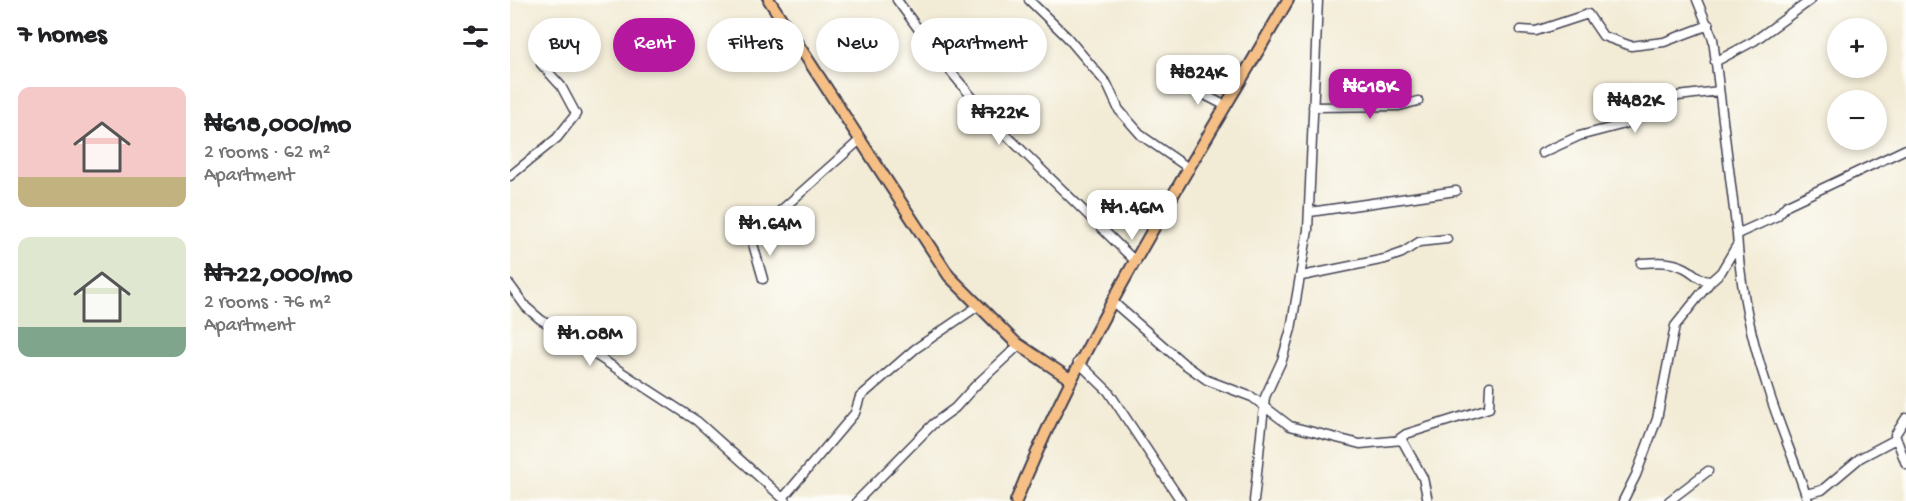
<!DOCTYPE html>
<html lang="en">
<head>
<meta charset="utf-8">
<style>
  :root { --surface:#fff; --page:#f6f6f6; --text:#202124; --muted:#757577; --accent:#b5179e }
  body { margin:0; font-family:"Gochi Hand",sans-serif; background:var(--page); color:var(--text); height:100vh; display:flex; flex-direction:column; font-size:22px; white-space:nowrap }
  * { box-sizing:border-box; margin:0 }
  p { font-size:20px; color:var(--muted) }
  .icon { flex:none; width:33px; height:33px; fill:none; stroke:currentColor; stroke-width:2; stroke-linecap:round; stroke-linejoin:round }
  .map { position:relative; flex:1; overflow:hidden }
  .side { display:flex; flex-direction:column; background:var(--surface); width:510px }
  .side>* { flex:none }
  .guide { position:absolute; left:18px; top:18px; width:570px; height:54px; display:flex; gap:12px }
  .fabs { position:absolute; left:1317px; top:18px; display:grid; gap:12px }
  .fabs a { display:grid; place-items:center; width:60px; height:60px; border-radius:50%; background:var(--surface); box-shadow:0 3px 9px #0003; font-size:30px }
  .price { position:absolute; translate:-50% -51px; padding:0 14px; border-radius:12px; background:#fff; color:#222; font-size:20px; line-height:39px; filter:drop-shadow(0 2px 3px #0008) }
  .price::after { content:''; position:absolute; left:50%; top:36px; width:18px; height:14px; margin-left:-9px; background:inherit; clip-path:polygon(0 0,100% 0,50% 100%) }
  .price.current { background:var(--accent); color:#fff }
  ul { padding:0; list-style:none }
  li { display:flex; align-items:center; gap:18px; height:150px; padding:0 18px }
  li span { display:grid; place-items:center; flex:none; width:168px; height:120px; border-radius:12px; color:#555 }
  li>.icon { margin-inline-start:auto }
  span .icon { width:72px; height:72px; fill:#fffc; stroke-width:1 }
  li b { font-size:26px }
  h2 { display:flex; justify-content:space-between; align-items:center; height:72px; padding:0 18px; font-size:26px }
  .chip { padding:0 21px; border-radius:27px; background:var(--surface); box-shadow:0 3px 9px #0003; font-size:21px; line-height:54px }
  .chip.current { background:var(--accent); color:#fff }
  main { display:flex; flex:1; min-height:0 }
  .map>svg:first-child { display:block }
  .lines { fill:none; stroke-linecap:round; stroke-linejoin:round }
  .minor-casing { stroke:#414052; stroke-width:11 }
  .major-casing { stroke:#414052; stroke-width:14 }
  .minor { stroke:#fff; stroke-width:8 }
  .major { stroke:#f5bf86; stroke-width:10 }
</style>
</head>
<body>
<main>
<section class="side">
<h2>7 homes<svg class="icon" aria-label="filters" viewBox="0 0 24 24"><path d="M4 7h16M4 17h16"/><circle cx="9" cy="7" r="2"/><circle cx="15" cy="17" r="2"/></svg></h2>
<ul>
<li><span style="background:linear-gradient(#f6c9c9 75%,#c2b280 0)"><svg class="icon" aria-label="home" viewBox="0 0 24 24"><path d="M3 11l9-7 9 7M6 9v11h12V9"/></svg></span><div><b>₦618,000/mo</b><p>2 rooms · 62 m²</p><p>Apartment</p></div></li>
<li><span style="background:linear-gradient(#dfe7d0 75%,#7fa58c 0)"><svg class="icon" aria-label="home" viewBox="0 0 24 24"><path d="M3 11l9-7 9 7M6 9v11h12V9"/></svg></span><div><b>₦722,000/mo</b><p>2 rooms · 76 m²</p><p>Apartment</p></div></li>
</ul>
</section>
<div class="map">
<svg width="1396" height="501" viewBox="0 0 1396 501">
  <rect width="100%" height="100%" fill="#fdfcf7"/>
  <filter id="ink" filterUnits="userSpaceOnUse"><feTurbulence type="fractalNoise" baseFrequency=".0167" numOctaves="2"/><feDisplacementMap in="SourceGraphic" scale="12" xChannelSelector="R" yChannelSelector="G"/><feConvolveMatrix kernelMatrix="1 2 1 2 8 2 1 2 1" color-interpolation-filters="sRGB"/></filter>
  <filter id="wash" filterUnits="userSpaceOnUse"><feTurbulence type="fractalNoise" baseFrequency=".008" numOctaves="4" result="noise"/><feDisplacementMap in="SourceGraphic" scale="24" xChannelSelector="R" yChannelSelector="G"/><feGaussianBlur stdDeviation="1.35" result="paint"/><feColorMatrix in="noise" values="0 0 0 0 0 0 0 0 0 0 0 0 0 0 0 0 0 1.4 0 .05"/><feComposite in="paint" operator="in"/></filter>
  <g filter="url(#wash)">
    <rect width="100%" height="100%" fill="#f2ebd5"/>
  </g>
  <g filter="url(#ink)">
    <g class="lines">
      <g class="minor-casing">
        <path id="minor" d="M387 0 431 60 482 121 626 262
          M519 0 557 37 597 84 609 110 632 136 680 169
          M1187 0 1203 39 1227 234
          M1011 30 1026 31 1078 14 1093 36 1121 46 1154 42 1199 25
          M1205 62 1244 41 1301 0
          M678 83 685 90 716 106
          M803 107 889 106 908 101
          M1032 153 1069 136 1115 124 1168 96 1209 91
          M0 176 47 138 66 114 51 86 31 64
          M800 212 946 191
          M1131 263C1147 262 1161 261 1175 268 1185 273 1189 281 1201 281L1211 272 1227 245
          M792 276 875 259 892 253 909 242 937 239
          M253 279 241 237 351 139
          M0 285 16 307 30 319 187 421 276 501
          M603 302 673 363 697 380 742 397 780 426 850 444 892 440 913 478 918 501
          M568 362 598 391 671 501
          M1396 418 1385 435 1396 464
          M889 439 896 434 979 408 980 386
          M1296 494 1312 490 1350 458 1386 439
          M273 498 345 413 350 397 405 349 468 306
          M347 501 423 424 445 408 465 386 509 345
          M744 501 755 397 772 360 781 329 798 230 808 0
          M1113 501 1126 475 1147 419 1165 326 1201 281
          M1159 501 1198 471
          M1298 501C1285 461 1268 423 1256 383 1240 335 1230 285 1227 234L1267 216 1277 205 1396 149"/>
      </g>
      <g class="major-casing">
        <path id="major" d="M259 0 439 276 505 342 560 379
          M506 501C578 325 683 164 778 0"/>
      </g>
      <use href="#minor" class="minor"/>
      <use href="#major" class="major"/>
    </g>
  </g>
</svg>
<div class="fabs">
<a>+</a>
<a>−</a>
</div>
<b class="price" style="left:688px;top:106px">₦824K</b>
<b class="price current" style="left:860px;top:120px">₦618K</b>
<b class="price" style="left:1125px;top:134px">₦482K</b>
<b class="price" style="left:489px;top:146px">₦722K</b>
<b class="price" style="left:622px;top:241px">₦1.46M</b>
<b class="price" style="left:260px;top:257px">₦1.64M</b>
<b class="price" style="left:80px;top:367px">₦1.08M</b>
<div class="guide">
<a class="chip">Buy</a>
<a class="chip current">Rent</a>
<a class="chip">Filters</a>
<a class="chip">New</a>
<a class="chip">Apartment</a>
</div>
</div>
</main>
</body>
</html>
